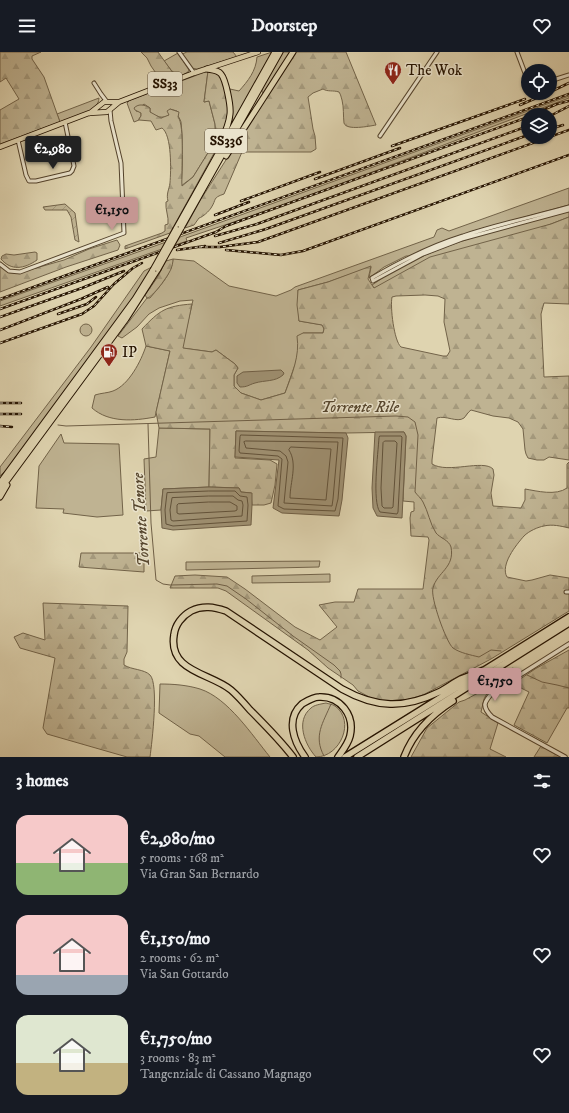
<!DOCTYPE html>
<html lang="en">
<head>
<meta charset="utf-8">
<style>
  :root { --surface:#171b24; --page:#20242c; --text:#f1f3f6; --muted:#9ea1a6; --accent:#c59692 }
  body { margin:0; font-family:"IM FELL DW Pica",serif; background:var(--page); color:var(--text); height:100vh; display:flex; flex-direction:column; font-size:15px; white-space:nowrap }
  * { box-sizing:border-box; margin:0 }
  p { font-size:13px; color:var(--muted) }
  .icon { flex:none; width:22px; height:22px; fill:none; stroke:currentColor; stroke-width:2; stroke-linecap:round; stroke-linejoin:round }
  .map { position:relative; height:705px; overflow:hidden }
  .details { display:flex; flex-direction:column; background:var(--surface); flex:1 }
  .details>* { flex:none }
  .tools { position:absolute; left:521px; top:12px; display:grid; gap:8px }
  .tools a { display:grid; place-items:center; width:36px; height:36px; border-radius:50%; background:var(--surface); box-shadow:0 1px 3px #0004; font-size:20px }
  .price { position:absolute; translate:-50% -34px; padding:0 9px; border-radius:4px; background:var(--accent); color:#111; font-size:13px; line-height:26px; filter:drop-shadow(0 1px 2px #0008) }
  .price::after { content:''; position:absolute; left:50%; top:24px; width:12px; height:9px; margin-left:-6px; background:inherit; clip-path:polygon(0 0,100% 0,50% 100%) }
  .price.current { background:#222; color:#fff }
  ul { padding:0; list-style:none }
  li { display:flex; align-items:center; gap:12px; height:100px; padding:0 16px }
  li span { display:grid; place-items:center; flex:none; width:112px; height:80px; border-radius:12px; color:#555 }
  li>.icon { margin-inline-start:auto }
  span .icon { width:48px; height:48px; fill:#fffc; stroke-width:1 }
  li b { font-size:17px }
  h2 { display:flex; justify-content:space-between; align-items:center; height:48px; padding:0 16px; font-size:17px }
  header { display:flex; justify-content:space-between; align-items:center; height:52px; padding:0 16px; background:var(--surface); font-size:18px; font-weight:700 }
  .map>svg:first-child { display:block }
  .grass { fill:#bfb392; stroke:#726349 }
  .forest { fill:url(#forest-firs); stroke:#726349; fill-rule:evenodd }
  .garden { fill:url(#garden-furrows); stroke:#726349 }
  .water { fill:#a09274; stroke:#6f5f46 }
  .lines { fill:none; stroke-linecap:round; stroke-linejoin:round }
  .shore { stroke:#62523a; stroke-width:1 }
  .stream { stroke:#6f5f46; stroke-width:1 }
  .minor-casing { stroke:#54432c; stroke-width:5 }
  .tertiary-casing { stroke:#54432c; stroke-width:5.5 }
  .primary-casing { stroke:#251300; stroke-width:6 }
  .trunk-casing { stroke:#251300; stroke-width:7 }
  .motorway-casing { stroke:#251300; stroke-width:8 }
  .minor { stroke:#eae3cc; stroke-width:3 }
  .tertiary { stroke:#eae3cc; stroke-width:3.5 }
  .primary { stroke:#dfd4b0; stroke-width:4.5 }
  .trunk { stroke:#dfd4b0; stroke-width:5 }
  .motorway { stroke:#dfd4b0; stroke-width:5.5 }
  .rail-casing { stroke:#251300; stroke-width:2.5 }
  .rail { stroke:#eae3cc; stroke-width:1; stroke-dasharray:3; stroke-linecap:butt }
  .trunk-bridge-casing { stroke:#251300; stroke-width:7; stroke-linecap:butt }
  .trunk-bridge { stroke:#dfd4b0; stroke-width:5 }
  .labels { text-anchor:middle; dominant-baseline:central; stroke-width:3; stroke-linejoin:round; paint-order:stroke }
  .shield { fill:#eae3cc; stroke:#60513d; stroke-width:1 }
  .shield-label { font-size:14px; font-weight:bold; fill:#251300 }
  .poi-label { font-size:15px; fill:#251300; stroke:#eae3cc; text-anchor:start }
  .water-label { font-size:16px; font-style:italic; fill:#56462e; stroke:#eae3cc }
</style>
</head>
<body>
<header><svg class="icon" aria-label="menu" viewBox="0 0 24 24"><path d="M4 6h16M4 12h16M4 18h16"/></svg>Doorstep<svg class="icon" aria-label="heart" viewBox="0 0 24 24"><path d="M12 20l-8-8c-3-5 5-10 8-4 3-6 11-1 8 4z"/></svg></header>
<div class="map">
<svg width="569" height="705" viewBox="0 0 569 705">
  <defs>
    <pattern id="forest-firs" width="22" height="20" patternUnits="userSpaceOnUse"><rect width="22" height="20" fill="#bfb392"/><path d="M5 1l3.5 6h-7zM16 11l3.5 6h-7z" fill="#a4997c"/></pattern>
    <pattern id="garden-furrows" width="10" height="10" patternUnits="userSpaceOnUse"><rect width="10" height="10" fill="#bfb392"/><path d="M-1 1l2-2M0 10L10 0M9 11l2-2" fill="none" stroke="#a4997c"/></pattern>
  </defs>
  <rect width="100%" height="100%" fill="#dfd4b0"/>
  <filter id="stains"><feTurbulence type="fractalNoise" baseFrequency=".005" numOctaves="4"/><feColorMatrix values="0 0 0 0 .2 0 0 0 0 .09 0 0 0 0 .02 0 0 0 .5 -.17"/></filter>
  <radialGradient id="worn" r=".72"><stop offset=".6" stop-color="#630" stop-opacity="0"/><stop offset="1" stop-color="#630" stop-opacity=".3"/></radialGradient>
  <path class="grass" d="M187 0H233L237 5 197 17 191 16 182 2Z
    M272 0 233 70 230 37 239 39C248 29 256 19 257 5Z
    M283 0H290L264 41 262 40V37Z
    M178 1 189 18 188 20 179 25 171 18 164 9Z
    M208 19 204 50 209 49 215 72 216 88 193 125 181 134C183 117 183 88 181 70 180 66 177 64 177 59L170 57 169 63C163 67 156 65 150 60V56L144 52 136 59 141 60V64L139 67V68L134 70 127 51 130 48Z
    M569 44V46C441 93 315 144 186 186L187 189 175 193 180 185Z
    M99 46C99 60 72 66 60 70L57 62Z
    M569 136V153L473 179 409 204H406L384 215 369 226 371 215 328 230 298 238 299 269 323 273 324 277 323 281H303L296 310 285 341 261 348 241 341 234 334V323L238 316 235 312 216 298 212 300 182 296 193 248 180 249 159 256 149 262 137 275 122 286 118 284 147 246H150C159 235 172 222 173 207L194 209 229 234 276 244 291 238 295 235 434 185 437 178 442 176 449 179Z
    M569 159V165L551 172 374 236 372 233C380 228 387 222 395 218 449 188 510 175 569 159Z
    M166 190 162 197 0 254V249Z
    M152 215 135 243 9 415 0 424V415L91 295 144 219Z
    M80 278a6 6 0 1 1 12 0a6 6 0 1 1-12 0Z
    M146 294 170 299 155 365C134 369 109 371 92 356L95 343C101 341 108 341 113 339 129 333 141 309 146 294Z
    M159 376 210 377 209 435 163 437 161 458 146 459 144 407 156 405Z
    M61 382 64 391 119 392 123 463 97 465 63 461 64 457 36 456 39 414Z
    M320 509 319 515 186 518V510Z
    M330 522V530L252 531V524Z
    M160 632C173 632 187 633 200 637 228 646 252 683 270 705H225L199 684 190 682 159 661Z
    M326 651C329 652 332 652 335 654 356 669 340 705 316 705 305 693 295 669 311 656 314 653 321 652 326 651Z"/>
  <path class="forest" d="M0 0H41L32 4V7L44 25 60 70 0 92V58L19 47 6 26 0 30Z
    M141 0H158L173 21V25L166 29 162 30 151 14 147 6Z
    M295 0H346L376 73C370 74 346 79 344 71 343 63 344 56 342 48 341 45 341 43 339 40 333 38 328 40 323 37L313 41 308 45 313 77 315 84 316 97 311 100H242L224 142C212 146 217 147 211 156 209 159 203 165 199 166L194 173 185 176 201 147Z
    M208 19 216 20 223 27 229 63 218 94 170 181 125 197V194L162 181 165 179V173L168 172C169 165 165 157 166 150L168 149C166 142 169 138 170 131 171 119 172 83 162 76L156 78 151 69 139 68V67L141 64V61L135 58 134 56C139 51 145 53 150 56V60L161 66 169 63 167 59 170 57 179 60 178 65C185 73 181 120 182 134L193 125 216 88 215 72 209 49 204 50Z
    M569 165V252L544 251 541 262 544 325 569 324V408L549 405 544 408H537L528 406 526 402 525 398 523 377 518 370 509 366 493 364 471 358C468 360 466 364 464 366 457 371 446 363 437 366L432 408V412C448 422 483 407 493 417L494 423 491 441 493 454 521 456 525 448V437C537 439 556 444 567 436V412L569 410V476C561 474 552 472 544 474 538 475 529 479 524 484 516 493 500 513 507 525L526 529 532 528 550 523 569 526V559L491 607 423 643 399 650 377 649 358 639 353 633 328 616 308 598 226 539 218 536H170L175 524 195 523 227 525 245 537 295 575 320 588 337 575 319 553 335 550H354L358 537H423L429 488 428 485 411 484 410 466 411 460 414 459V450L403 449 406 384 404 380 346 381 236 379 235 406 270 408 277 412 275 433 271 451 264 453H252L251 441 241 440 239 436 209 435 210 377 159 376 156 360 170 299 146 294 142 277C160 258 166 254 192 252L183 296 212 300 216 298 235 312 238 316 234 323V334L241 341 261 348 285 341C292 322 300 304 297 284L303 281H323L324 277 322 273 299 269 297 253 298 238 328 230 371 214 368 227 374 236 430 205 551 172ZM425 243 438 244 445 247 444 270 450 299 447 304H443L401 295C394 289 390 255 392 245L396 244Z
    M117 188 120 193 118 198 66 215 0 240V214L4 217 22 220 64 208 89 197Z
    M35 200 37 201V208C24 217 11 219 1 207L2 204 6 202 14 203Z
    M173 207C173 211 172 214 171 217 168 224 153 245 147 246L145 243 157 226 166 209Z
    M81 501H144V520L79 515Z
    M43 551 128 554 127 600 124 607V613C132 618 144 617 150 623 159 632 152 690 150 705H127L47 682 43 676 55 606 20 596 14 585 23 581 45 588Z
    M569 598V656H567L547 691 514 673 529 640 513 632 535 617Z
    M491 634 484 647 481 660 498 671 490 697 506 705H411L427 676 459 650 465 648Z
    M541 694 561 705H534Z"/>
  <path class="garden" d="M65 152 75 161 79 190 75 188 71 165 67 158H45L43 155Z"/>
  <path class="water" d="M281 318 284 321 283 323C275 330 265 328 255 331 248 333 248 335 240 335L237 331V324L243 320Z
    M236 379 346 381 348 386 342 448 339 464 282 461 273 456 279 408 235 405Z
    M375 380H404L406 384 402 466 377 464 373 456 372 436Z
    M209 435 239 436 241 440 252 441V453L251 473 173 478 162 476 161 458 163 437Z"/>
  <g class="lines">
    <path class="shore" d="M241 383 343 386 338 447 335 459 284 457 278 454 282 407 278 404 240 401 239 399 240 385Z
      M380 384H401L402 385 398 460 397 462 380 460C372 450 378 401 379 386Z
      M246 389 338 390 333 447 332 454 284 451 288 410 286 404 280 399 246 396 244 390Z
      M385 389H395L397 391 393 455 392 456H384L382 454 381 436 383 391Z
      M291 395 331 397 326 448 290 446C290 430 298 412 289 398Z
      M209 439H235L240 444 247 445 248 453 247 469 173 474 166 472 165 458 167 441Z
      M209 444H233L238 448 242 449 243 453 242 464 173 469 171 468 170 458 172 446Z
      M209 450H230L237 454V458L235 459 179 462 177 461V453L178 452Z"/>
    <path class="stream" d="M148 372 151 471 156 528 163 532 170 533 217 532 227 534 246 547 293 584 334 613 340 619 341 622V626
      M58 373 66 374 396 364 408 365 415 370 418 383 415 440C417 443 421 446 423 450 428 459 430 472 436 481 440 486 449 488 451 495 455 516 437 520 433 536 430 545 446 590 453 596 460 601 471 603 479 605L491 598 501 599
      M513 616 518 620
      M527 623 542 630 557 633 569 636
      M324 704C313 684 323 671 331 652"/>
    <g class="minor-casing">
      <path id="minor" d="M179 0 194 21
        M517 0 528 29
        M550 29 569 23
        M94 31 101 42 107 50
        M380 84 437 0
        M18 88 26 123 29 129H36L70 121 72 119 74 114 65 70
        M0 212 9 219 20 220 124 181 121 111 111 69 110 58
        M373 229 372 226C401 209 431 194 463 184 498 172 534 165 569 155
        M373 229 423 202 462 187 569 158
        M566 540H569"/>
    </g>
    <g class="tertiary-casing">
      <path id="tertiary" d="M565 705 492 665C481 654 484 650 493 640L569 592"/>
    </g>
    <g class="primary-casing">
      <path id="primary" d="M90 61 104 50H119
        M0 95 89 61 107 60 119 50 194 21 258 0"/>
    </g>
    <g class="trunk-casing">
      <path id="trunk" d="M207 17C212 18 218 18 221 22 226 28 231 54 230 62 229 73 224 83 220 92
        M226 104 293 0
        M181 176 280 0
        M176 177 275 0
        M0 431 135 247 153 218
        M0 438 126 267 158 217
        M0 445 7 433"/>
    </g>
    <g class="motorway-casing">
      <path id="motorway" d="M481 620 569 565
        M293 705C280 688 265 673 250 658 244 651 238 644 231 638 211 621 168 620 174 583 175 573 182 564 191 559 203 553 214 555 226 559L342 637C376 656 404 657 439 640 447 636 453 631 461 627 468 624 477 621 484 618
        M305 705C294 690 285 667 302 652 307 649 313 645 319 645 340 644 355 663 350 684 348 692 343 698 338 705
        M345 705 472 626
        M357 705 569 571
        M404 705C413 681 431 663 453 649"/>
    </g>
    <use href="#minor" class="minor"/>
    <use href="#tertiary" class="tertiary"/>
    <use href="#primary" class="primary"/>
    <use href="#trunk" class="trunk"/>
    <use href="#motorway" class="motorway"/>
    <g class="rail-casing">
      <path id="rail" d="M550 40 569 31
        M520 53 548 41
        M531 63 557 52 569 49
        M550 64 569 54
        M550 77 563 73
        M392 94 525 47
        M315 127 400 96
        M241 149 320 120
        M215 163 249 150
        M215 184 257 172 528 74
        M219 191 266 177 528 83
        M199 195H220L258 190 569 78
        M177 198 205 194
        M226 198 281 203 303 199 569 103
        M0 247 569 42
        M0 257 216 180 226 174 528 65
        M58 262 87 252 96 245
        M0 265 82 236 124 219
        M0 278 81 247 108 235
        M0 291 82 262 94 254 114 232 133 216 142 211
        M0 351H21
        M0 362H21
        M0 374 12 375"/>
    </g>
    <use href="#rail" class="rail"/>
    <g class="trunk-bridge-casing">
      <path id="trunk-bridge" d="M158 217 181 176
        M153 218 176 177"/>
    </g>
    <use href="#trunk-bridge" class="trunk-bridge"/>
  </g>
  <defs>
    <g id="restaurant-pin" transform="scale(0.9)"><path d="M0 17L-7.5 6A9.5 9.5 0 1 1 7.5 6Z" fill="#8f2418" stroke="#eae3cc"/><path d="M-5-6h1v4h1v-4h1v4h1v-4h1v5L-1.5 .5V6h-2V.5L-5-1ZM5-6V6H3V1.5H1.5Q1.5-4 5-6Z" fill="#fff"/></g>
    <g id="fuel-pin" transform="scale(0.9)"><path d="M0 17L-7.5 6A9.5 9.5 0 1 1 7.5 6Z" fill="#8f2418" stroke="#eae3cc"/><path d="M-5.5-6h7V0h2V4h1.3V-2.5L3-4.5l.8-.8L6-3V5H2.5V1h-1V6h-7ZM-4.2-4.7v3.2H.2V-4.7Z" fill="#fff"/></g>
  </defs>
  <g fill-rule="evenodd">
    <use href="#restaurant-pin" x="393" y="18"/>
    <use href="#fuel-pin" x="109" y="300"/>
  </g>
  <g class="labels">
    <g class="shield">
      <rect x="148" y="20" width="34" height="24" rx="3"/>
      <rect x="205" y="77" width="42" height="24" rx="3"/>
    </g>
    <g class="shield-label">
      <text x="165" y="32">SS33</text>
      <text x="226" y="89">SS336</text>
    </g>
    <g class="poi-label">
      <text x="406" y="18">The Wok</text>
      <text x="122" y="300">IP</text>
    </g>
    <g class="water-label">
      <text x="360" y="355">Torrente Rile</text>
      <text transform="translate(141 468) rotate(-94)">Torrente Tenore</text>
    </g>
  </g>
  <rect width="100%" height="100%" filter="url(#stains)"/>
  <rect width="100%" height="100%" fill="url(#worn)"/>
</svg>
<div class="tools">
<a><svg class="icon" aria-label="locate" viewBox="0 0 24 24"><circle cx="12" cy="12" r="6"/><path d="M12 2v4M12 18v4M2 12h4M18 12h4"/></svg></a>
<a><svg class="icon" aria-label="layers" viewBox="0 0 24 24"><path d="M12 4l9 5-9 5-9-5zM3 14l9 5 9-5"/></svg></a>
</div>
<b class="price current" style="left:53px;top:118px">€2,980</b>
<b class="price" style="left:112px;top:179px">€1,150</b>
<b class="price" style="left:495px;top:650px">€1,750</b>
</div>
<section class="details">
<h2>3 homes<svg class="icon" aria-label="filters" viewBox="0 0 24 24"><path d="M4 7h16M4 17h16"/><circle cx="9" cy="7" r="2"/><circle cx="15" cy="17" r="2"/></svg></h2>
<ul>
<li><span style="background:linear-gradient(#f6c9c9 60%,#8fb573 0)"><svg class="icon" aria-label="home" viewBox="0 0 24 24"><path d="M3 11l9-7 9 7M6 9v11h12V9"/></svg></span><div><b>€2,980/mo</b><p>5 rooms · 168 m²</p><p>Via Gran San Bernardo</p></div><svg class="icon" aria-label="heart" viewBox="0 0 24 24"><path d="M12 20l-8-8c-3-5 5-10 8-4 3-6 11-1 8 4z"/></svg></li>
<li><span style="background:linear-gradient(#f6c9c9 75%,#9aa5b1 0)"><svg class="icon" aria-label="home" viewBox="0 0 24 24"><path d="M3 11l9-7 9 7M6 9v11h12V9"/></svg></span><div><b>€1,150/mo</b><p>2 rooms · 62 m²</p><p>Via San Gottardo</p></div><svg class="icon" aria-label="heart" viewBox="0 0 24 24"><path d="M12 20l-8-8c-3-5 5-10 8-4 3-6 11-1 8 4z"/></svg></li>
<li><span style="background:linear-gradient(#dfe7d0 60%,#c2b280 0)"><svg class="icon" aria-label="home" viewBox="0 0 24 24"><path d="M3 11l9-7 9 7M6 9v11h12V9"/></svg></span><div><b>€1,750/mo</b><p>3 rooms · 83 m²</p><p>Tangenziale di Cassano Magnago</p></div><svg class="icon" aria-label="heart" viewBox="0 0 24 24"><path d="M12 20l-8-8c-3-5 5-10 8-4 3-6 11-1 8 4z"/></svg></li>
</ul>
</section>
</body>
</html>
